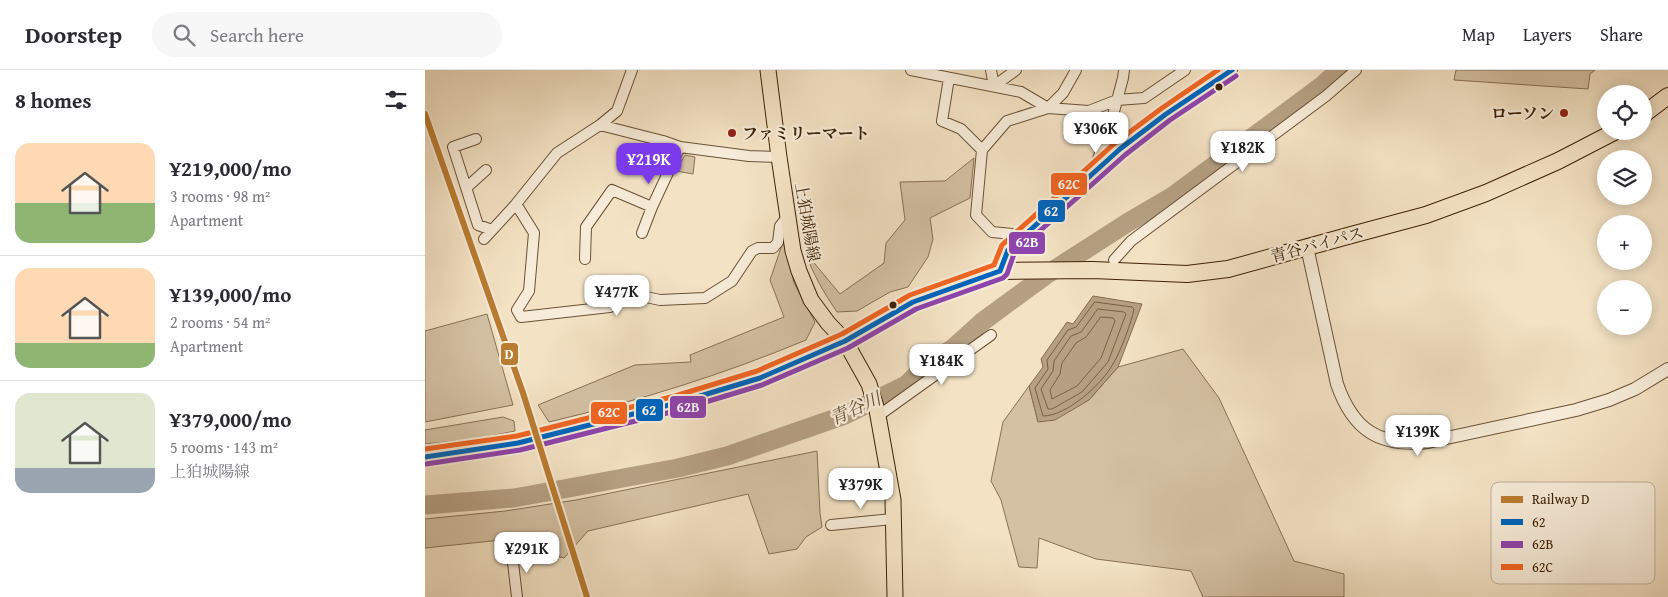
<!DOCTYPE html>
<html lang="en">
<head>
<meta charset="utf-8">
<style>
  :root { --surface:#fff; --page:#f7f7f7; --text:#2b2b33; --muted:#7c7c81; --line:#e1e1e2; --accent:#7c3aed }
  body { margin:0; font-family:"Gentium Book Plus","Noto Serif JP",serif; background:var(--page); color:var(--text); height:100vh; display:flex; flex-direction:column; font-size:19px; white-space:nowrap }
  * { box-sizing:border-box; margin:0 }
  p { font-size:16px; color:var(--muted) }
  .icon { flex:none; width:28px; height:28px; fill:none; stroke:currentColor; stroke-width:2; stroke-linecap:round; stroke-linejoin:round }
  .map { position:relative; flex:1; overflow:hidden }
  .side { display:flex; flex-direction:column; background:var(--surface); width:425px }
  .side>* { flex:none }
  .tools { position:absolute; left:1172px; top:15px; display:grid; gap:10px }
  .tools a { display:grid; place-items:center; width:55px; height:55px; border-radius:50%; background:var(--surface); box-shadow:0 2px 12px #0003; font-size:25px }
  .price { position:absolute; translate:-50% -42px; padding:0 11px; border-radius:10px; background:#fff; color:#222; font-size:16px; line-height:32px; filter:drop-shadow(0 1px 2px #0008) }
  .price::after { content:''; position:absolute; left:50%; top:30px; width:15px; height:11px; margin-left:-8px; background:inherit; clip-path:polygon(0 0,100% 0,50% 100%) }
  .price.active { background:var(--accent); color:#fff }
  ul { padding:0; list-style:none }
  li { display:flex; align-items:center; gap:15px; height:125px; padding:0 15px }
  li+li { border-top:1px solid var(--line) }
  li span { display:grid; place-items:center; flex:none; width:140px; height:100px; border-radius:15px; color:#555 }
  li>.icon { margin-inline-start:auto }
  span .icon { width:60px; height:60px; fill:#fffc; stroke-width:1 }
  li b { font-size:21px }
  h2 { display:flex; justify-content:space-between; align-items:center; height:60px; padding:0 15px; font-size:21px }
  header { display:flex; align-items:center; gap:30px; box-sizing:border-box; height:70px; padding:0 25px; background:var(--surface); border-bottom:1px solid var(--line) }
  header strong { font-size:24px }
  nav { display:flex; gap:28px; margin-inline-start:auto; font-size:18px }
  .search { width:350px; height:45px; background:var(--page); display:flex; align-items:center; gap:12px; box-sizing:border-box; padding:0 18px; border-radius:28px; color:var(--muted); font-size:19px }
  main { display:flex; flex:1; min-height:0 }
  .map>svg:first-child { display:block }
  .green { fill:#d4c1a4; stroke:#887154 }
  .water { fill:#b5a083; stroke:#856d51 }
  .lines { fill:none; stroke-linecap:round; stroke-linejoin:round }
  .shore { stroke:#796044; stroke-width:1 }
  .river { stroke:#b5a083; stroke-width:19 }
  .minor-casing { stroke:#6a5135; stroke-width:12 }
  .tertiary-casing { stroke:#6a5135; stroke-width:14 }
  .primary-casing { stroke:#3d2105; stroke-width:17 }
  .trunk-casing { stroke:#3d2105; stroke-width:18 }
  .minor { stroke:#f7ecd9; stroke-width:10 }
  .tertiary { stroke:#f7ecd9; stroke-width:12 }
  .primary { stroke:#f3e2c4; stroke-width:15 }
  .trunk { stroke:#f3e2c4; stroke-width:16 }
  .bus-1-casing { stroke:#f7ecd9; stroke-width:9 }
  .bus-2-casing { stroke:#f7ecd9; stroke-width:9 }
  .bus-3-casing { stroke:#f7ecd9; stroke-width:9 }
  .bus-1 { stroke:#0065bd; stroke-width:5 }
  .bus-2 { stroke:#8e44ad; stroke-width:5 }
  .bus-3 { stroke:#f26522; stroke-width:5 }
  .rail-1-casing { stroke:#f7ecd9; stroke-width:10 }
  .rail-1 { stroke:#ba7c31; stroke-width:6 }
  .bus-dot { fill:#3d2105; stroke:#f7ecd9; stroke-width:2 }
  .poi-dot { fill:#8f2418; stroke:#f7ecd9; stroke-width:2 }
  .labels { text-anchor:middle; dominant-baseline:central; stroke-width:4.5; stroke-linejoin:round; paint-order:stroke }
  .poi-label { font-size:16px; font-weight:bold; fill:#3d2105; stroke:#f7ecd9; text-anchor:end }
  .street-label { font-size:16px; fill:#3d2105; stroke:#f7ecd9 }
  .water-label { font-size:18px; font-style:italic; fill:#674d31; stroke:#f7ecd9 }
  .key { fill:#f7ecd9; stroke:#bfaf99; stroke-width:1 }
  .key-label { font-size:14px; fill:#3d2105 }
  .line-badge { stroke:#f7ecd9; stroke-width:2 }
  .badge-label { font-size:14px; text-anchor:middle; font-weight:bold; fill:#fff }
</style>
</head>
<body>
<header>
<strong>Doorstep</strong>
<div class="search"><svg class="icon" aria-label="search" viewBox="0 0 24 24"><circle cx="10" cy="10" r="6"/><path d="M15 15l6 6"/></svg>Search here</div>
<nav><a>Map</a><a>Layers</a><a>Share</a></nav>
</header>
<main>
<section class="side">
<h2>8 homes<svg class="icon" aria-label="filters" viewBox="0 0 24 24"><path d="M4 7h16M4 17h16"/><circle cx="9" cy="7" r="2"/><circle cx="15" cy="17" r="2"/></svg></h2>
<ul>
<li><span style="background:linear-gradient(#ffd9b3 60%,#8fb573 0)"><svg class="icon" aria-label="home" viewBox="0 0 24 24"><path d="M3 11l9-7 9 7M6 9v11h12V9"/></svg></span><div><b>¥219,000/mo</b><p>3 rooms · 98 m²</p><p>Apartment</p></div></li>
<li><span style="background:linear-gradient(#ffd9b3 75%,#8fb573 0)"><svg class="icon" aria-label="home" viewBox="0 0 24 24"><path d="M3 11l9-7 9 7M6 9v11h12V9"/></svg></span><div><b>¥139,000/mo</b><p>2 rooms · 54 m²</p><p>Apartment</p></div></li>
<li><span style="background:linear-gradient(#dfe7d0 75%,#9aa5b1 0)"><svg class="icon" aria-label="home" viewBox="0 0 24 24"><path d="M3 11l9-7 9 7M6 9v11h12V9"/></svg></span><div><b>¥379,000/mo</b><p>5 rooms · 143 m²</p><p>上狛城陽線</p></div></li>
</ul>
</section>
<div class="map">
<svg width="1243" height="527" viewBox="0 0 1243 527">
  <rect width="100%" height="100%" fill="#f3e2c4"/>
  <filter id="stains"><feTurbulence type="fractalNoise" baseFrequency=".004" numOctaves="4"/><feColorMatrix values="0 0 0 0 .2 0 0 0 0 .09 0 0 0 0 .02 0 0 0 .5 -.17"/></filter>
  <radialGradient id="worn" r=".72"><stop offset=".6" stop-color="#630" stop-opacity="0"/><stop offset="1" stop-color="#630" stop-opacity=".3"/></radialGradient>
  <path class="green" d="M1031 0H1170L1165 4 1163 19 1029 10Z
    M260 85 270 87 268 104 251 101Z
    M549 88 545 128 505 148 508 169 503 187 483 217 465 222 432 241 412 242C399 223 388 204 380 182L415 224 459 193 461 173 480 150 475 112 520 111Z
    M359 169 369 213 390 252 381 270C297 305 213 331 124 352L113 335 210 295 266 292 265 285 359 247 345 210Z
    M62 244 88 335 0 352V261Z
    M758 279 794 328 869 491 919 504V527H778L766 501 671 489 614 468 612 498 594 497 576 430 566 411 578 352 604 316 613 352 664 330 693 297Z
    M78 347 89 351 90 361 50 369 0 374V360Z
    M392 381 395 443 397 457 381 467 372 479 344 484 323 424 163 461 139 488 118 482 105 467 0 478V449L80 441 151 430Z"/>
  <path class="water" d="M668 226 717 234 693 297 664 330 630 350 613 352 604 316 618 297 616 289 642 252 648 254Z"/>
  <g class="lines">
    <path class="shore" d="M670 232 707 237 709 239C707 251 695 283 688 294 677 314 642 346 618 346L610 318 623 299 622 290 643 260 651 257Z
      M673 239 699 242 701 244 683 292 657 322 627 339H623L616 319 628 301 629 291 646 266 656 262Z
      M676 247 688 248 690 251 676 288 652 316 627 329 625 320 635 304 637 293 651 273 661 267Z"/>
    <path class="river" d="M0 435 89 428 253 398 302 386 420 345 481 315 507 290 527 279 557 252 621 205 702 153 748 126 898 15 914 0"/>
    <g class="minor-casing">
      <path id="minor" d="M486 0 596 22 623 38 664 41 692 30 719 28 760 0
        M566 0 569 16 591 0
        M524 8 517 51 536 59 557 80 551 145 567 162 599 165
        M175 55 192 41 207 0
        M51 69 28 77 53 155 67 160
        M557 80 582 51 623 38 638 23 651 0
        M668 102 684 60 698 8 699 0
        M41 118 61 100
        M91 134 109 163 104 221 92 240 96 247 185 237 188 223 221 227 235 230 280 228 307 211 327 181 333 178H348L353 172 355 156 363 146
        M217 163 227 137 255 77
        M59 169 91 134 132 83 175 55 238 71 255 77 324 86 354 87
        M160 189 161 157 187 120 227 137
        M689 190 706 171 901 26 931 0
        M575 201 583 180 695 79 741 44 807 0
        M453 346 566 265
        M406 455 468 449
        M87 484 92 527"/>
    </g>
    <g class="tertiary-casing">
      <path id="tertiary" d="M882 177 912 314C928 360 954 377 1003 372L1151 340 1184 330 1210 319 1243 299"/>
    </g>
    <g class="primary-casing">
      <path id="primary" d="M343 0 354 87 368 181 374 201 386 230 403 253 420 271 444 314 452 340 468 430 470 527"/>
    </g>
    <g class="trunk-casing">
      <path id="trunk" d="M1219 44 1243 26
        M0 387 93 373 252 333 335 308 420 271 488 232 575 201 668 200 762 204 803 199 930 164 1001 145 1061 123 1133 91 1191 61"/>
    </g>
    <use href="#minor" class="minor"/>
    <use href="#tertiary" class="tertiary"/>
    <use href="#primary" class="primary"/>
    <use href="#trunk" class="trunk"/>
    <g class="bus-1-casing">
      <path id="bus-1" d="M0 387 93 373 252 333 335 308 420 271 488 232 575 201 583 180 695 79 741 44 807 0"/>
    </g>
    <g class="bus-2-casing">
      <path id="bus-2" d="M1 394 95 380 254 340 337 315 423 278 491 239 578 208 582 204 589 184 700 85 745 50 811 6"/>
    </g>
    <g class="bus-3-casing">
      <path id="bus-3" d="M0 379 92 366 250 326 332 301 417 264 485 225 569 195 577 175 690 73 737 38 793 0"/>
    </g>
    <use href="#bus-1" class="bus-1"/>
    <use href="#bus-2" class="bus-2"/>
    <use href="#bus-3" class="bus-3"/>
    <g class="rail-1-casing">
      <path id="rail-1" d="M0 44 98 323 162 527"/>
    </g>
    <use href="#rail-1" class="rail-1"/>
  </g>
  <g class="bus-dot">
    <circle cx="794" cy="17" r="4.5"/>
    <circle cx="468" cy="235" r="4.5"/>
  </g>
  <g class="poi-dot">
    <circle cx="1139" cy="43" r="5"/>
    <circle cx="307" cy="63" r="5"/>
  </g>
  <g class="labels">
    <g class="poi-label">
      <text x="1129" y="43">ローソン</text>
      <text x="317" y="63" text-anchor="start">ファミリーマート</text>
    </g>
    <g class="street-label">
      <text transform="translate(383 152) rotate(80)">上狛城陽線</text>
      <text transform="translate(892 174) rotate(-15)">青谷バイパス</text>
    </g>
    <g class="water-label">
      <text transform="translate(430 338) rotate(-24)">青谷川</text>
    </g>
  </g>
  <rect x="1066" y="412" width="164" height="102" rx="8" class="key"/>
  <rect x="1076" y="426" width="22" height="7" fill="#ba7c31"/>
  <rect x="1076" y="449" width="22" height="6" fill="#0065bd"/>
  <rect x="1076" y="471" width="22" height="7" fill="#8e44ad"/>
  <rect x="1076" y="494" width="22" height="6" fill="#f26522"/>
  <g class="key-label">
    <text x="1107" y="434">Railway D</text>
    <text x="1107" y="457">62</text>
    <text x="1107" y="479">62B</text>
    <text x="1107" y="502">62C</text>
  </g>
  <g class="line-badge">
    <rect x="625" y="102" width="38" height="24" rx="5" fill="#f26522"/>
    <rect x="612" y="129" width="29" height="24" rx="5" fill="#0065bd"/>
    <rect x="583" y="161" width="38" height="24" rx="5" fill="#8e44ad"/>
    <rect x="75" y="272" width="19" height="24" rx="5" fill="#ba7c31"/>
    <rect x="244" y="325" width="38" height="24" rx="5" fill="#8e44ad"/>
    <rect x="210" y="328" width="29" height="24" rx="5" fill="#0065bd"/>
    <rect x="165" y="331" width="38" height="24" rx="5" fill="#f26522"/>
  </g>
  <g class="badge-label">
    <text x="644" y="119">62C</text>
    <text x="626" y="146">62</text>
    <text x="602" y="177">62B</text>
    <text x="84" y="289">D</text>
    <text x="263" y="342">62B</text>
    <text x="224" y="345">62</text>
    <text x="184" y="347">62C</text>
  </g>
  <rect width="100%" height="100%" filter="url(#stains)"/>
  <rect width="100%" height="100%" fill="url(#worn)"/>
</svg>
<div class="tools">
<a><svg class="icon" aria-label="locate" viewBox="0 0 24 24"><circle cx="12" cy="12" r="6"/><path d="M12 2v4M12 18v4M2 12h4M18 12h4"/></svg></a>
<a><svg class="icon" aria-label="layers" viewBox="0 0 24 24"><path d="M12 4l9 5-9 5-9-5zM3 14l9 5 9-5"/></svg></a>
<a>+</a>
<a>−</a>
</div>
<b class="price" style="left:671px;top:84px">¥306K</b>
<b class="price" style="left:818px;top:103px">¥182K</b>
<b class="price active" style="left:224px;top:115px">¥219K</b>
<b class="price" style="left:192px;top:247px">¥477K</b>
<b class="price" style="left:517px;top:316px">¥184K</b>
<b class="price" style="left:993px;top:387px">¥139K</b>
<b class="price" style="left:436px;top:440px">¥379K</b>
<b class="price" style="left:102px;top:504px">¥291K</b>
</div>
</main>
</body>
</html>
